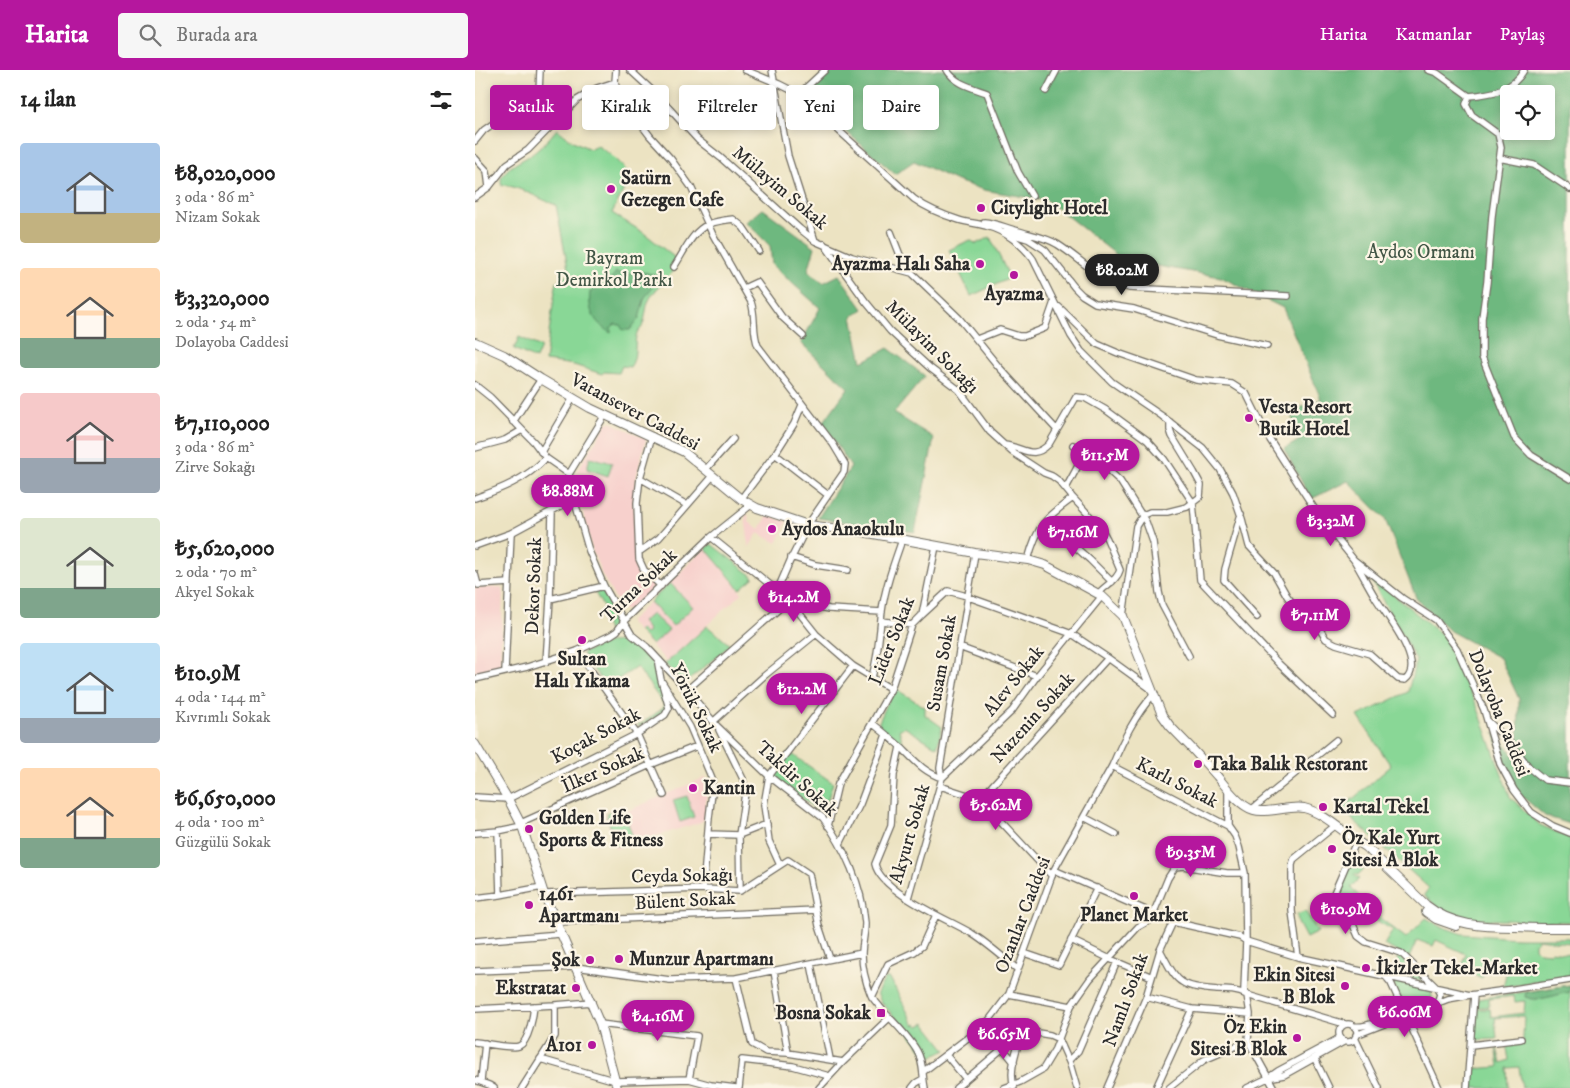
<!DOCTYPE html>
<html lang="tr">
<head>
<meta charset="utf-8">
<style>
  :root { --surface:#fff; --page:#f6f6f6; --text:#222; --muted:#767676; --accent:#b5179e }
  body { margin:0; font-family:"IM FELL DW Pica",serif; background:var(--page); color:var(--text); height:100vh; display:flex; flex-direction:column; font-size:19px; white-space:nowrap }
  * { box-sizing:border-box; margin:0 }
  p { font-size:16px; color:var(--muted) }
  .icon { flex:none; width:28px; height:28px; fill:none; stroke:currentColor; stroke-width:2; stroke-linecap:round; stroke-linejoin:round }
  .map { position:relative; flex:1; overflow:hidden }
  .sheet { display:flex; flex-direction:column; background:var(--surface); width:475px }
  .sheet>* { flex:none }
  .top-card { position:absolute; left:15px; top:15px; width:475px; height:45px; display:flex; gap:10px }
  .tools { position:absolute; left:1025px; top:15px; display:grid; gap:10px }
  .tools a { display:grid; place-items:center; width:55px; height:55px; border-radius:5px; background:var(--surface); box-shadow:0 2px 8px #0003; font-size:25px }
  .price { position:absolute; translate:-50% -42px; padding:0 11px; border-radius:18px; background:var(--accent); color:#fff; font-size:16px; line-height:32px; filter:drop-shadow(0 1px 2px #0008) }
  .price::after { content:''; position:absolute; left:50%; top:30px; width:15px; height:11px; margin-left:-8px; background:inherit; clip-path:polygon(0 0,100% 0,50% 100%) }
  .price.current { background:#222; color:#fff }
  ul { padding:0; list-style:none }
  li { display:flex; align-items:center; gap:15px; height:125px; padding:0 20px }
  li span { display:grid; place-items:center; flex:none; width:140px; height:100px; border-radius:5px; color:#555 }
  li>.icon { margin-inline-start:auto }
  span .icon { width:60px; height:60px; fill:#fffc; stroke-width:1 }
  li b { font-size:21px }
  h2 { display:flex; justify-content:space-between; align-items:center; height:60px; padding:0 20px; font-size:21px }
  .chip { padding:0 18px; border-radius:5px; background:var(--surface); box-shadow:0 2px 8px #0003; font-size:18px; line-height:45px }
  .chip.current { background:var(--accent); color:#fff }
  header { display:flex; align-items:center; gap:30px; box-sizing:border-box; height:70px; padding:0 25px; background:var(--accent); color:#fff }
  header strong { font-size:24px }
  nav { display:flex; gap:28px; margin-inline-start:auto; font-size:18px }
  .search { width:350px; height:45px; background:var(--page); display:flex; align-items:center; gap:12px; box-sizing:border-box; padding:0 18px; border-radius:5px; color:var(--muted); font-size:19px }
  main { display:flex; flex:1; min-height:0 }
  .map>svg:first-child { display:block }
  .built { fill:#f7d0cc }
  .green { fill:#89d796; stroke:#5a8160 }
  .forest { fill:#6eb87f; stroke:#4c7255; fill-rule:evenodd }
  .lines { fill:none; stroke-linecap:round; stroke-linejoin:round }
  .minor-casing { stroke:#6f6b60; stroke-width:8 }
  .major-casing { stroke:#6f6b60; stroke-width:10 }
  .minor { stroke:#fff; stroke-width:5.5 }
  .major { stroke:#fff; stroke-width:8 }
  .poi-dot { fill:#b5179e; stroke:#fcf5e5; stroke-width:2 }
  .labels { text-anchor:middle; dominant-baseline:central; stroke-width:4.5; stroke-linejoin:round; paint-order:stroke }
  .poi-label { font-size:19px; font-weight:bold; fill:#2b2b2b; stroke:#fcf5e5; text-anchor:start }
  .street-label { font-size:19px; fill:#2b2b2b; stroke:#fcf5e5 }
  .park-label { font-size:19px; fill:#425646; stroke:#fcf5e5 }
</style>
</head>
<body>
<header>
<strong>Harita</strong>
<div class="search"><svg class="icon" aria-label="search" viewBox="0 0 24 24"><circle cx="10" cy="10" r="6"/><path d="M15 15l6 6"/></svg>Burada ara</div>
<nav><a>Harita</a><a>Katmanlar</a><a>Paylaş</a></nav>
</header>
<main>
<section class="sheet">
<h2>14 ilan<svg class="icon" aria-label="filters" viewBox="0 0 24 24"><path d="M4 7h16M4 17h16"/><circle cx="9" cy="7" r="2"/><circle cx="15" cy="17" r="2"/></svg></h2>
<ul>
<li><span style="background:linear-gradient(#a9c7e8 70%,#c2b280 0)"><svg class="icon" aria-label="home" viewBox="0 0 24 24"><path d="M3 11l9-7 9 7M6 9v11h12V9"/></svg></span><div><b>₺8,020,000</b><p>3 oda · 86 m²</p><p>Nizam Sokak</p></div></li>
<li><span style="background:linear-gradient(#ffd9b3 70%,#7fa58c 0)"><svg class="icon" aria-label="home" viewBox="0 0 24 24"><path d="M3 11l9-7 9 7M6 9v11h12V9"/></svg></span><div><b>₺3,320,000</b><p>2 oda · 54 m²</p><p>Dolayoba Caddesi</p></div></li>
<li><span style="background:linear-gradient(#f6c9c9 65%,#9aa5b1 0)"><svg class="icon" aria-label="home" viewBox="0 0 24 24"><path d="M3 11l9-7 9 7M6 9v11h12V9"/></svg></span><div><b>₺7,110,000</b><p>3 oda · 86 m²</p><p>Zirve Sokağı</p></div></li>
<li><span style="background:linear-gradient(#dfe7d0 70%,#7fa58c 0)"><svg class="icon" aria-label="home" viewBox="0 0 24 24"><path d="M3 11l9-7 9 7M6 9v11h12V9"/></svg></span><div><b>₺5,620,000</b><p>2 oda · 70 m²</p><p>Akyel Sokak</p></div></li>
<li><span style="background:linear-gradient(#bfe0f5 75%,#9aa5b1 0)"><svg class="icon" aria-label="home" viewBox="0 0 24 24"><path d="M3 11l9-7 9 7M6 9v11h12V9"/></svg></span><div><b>₺10.9M</b><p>4 oda · 144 m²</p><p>Kıvrımlı Sokak</p></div></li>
<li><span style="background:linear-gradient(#ffd9b3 70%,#7fa58c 0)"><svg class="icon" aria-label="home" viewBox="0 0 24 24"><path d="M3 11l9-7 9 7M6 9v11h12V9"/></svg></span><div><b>₺6,650,000</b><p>4 oda · 100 m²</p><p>Güzgülü Sokak</p></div></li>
</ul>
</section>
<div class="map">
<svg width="1095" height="1018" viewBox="0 0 1095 1018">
  <rect width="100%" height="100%" fill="#fcf5e5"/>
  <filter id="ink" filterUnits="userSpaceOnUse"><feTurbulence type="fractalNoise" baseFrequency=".02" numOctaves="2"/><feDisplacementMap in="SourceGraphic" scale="10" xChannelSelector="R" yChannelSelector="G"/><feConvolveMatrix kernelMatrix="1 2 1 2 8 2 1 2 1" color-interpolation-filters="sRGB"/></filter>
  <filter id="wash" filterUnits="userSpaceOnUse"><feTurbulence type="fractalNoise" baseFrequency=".0096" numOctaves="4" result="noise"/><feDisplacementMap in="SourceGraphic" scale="20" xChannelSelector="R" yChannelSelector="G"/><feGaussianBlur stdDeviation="1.12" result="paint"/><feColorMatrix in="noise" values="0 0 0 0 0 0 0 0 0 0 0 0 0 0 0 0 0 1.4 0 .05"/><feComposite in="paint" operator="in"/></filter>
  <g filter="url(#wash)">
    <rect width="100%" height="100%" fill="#ece3c2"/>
    <path class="built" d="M135 352 170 368 171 369 160 412 159 431 160 489 166 502 180 514V517L155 539 151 540 147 539 138 525 127 505 117 480 99 406 132 353Z
      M273 444 274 452 285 459 293 445 312 452 302 473 283 463 274 477 270 446Z
      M230 478 267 523 192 592 154 552Z
      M0 512 2 518 27 517 28 520 25 598 0 603Z
      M231 707 232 722 229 749 226 752 140 779 130 743 148 737 150 742Z"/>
    <path class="green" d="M82 59 96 70 115 79 123 76 136 85 156 105 137 143 169 163 199 187C204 205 181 215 174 230 170 238 171 249 167 257 165 260 162 262 161 266 159 277 162 288 155 297L147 296 144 303 129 302 127 304 99 295 70 291 80 221 82 212 94 204 81 135C64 129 48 118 29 115L27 116C26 112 25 109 28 105 35 94 50 90 60 82 69 75 75 67 82 59Z
      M515 167 535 208 496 226 474 180 495 170 501 174Z
      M44 267 66 277 61 289 39 279Z
      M115 387 137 393 133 406 112 399Z
      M236 474 279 507 265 519 230 478Z
      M893 504 970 567 1002 636 1035 727 1065 755 1095 768V852L990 849 967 841 949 825 954 818 866 739 916 696 883 646 933 622 941 590Z
      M195 513 218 537 198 556 175 532Z
      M127 520 143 551 133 561 126 542 130 540 119 521Z
      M177 544 194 560 177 575 163 561 165 559 170 564 173 562 172 558 167 552Z
      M232 556 255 575 213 611 206 610 190 594Z
      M147 571 160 575 167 580 180 594 191 636 187 643 164 657 163 654H166L187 639 189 635 162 597 131 617 107 583 135 572Z
      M419 618 450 637V645L467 657 462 677 429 657 424 660 426 666V673L405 657 404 652Z
      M314 682 358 713 349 741H343L298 706Z
      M212 726 219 747 205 752 198 730Z
      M148 738 159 771 141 776 131 743Z
      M878 784 891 797 883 805 879 804V805L884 809 876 817 888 831 881 839H879L878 841 879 843H882L896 826 898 828 893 844H895L900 830H902L904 833 905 848 931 868 951 848 965 856 987 864 1042 868H1095V873L1063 869 1062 872 1060 873V878L1064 882 1075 883 1076 881 1095 884V906L1028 917 1032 900 1011 894 1007 908 986 899 991 884 961 870 958 876 942 870 934 888 909 875 918 860 895 847 878 846 862 822Z
      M831 841 843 862 831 868 823 853 822 845Z
      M923 885 947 908V911L938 910 920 905Z
      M410 908H415L439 955 442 954 444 956 450 953 471 980 456 987 451 985 433 962 406 932 402 923Z
      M921 911 953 919 956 921 957 927 956 929 933 939 929 934 918 914V912Z
      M1095 915V1018H1047L1044 997 1032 998 1033 1018H997L996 1015 997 999 1024 997 1021 975 1026 993 1034 990 1031 973 1048 972V969L1049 946 1020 948 1022 969 1001 970 999 966 1001 939H1015L1016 947 1049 943 1050 931 1040 932 1039 926 1014 929V937H1001L1003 929Z"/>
    <path class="forest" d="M354 0H1095V754L1070 746 1042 722 1028 692 1019 662 1043 690 1044 629 1025 588 975 561 942 530 910 449 873 411 836 429 809 379 825 370 815 342 846 329 808 238 746 207 648 190 573 131 509 120 482 111 439 91 420 104 329 25ZM1034 24H1071V61H1034Z
      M288 139 340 177 333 201 348 213 364 205 388 239 377 247 387 292 413 278 450 306 419 343 459 368 440 462 343 448 376 397 348 353 373 318 326 273 345 238 297 195 295 176 271 152Z
      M141 202C152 206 150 205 161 202 166 201 176 204 181 205L184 211 170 227 164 248 155 260H148L145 255 140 254 136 258V263C119 252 113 242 115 222 126 217 134 212 141 202Z
      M1095 915V922C1084 924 1074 928 1063 929 1058 930 1054 928 1050 927L1051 922Z"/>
  </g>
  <g filter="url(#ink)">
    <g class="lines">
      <g class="minor-casing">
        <path id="minor" d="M155 0 181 24 223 70 246 88 325 159 340 171 377 187 437 203
          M270 0 304 14 320 22 339 38 439 129C453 139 468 145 484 150 493 153 502 153 511 156 530 161 547 174 558 189L596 266 606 281 637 312 687 346 728 378 745 399 758 423 767 449 774 476 799 503 812 526 819 535 844 558 851 569 861 574 895 584 923 609 930 610C952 594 910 544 900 527 893 515 886 502 879 490
          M297 0 313 86 340 171
          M472 0C480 14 498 18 512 23L543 102 557 126
          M953 0 962 3 994 26C1015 24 1038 21 1049 0
          M140 12 152 36 175 66 196 89 216 117 237 163 276 232C281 246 277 262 283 276L358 374 370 394 369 402 334 453 315 491 302 521
          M140 12 141 0
          M571 21 582 0
          M323 25 350 0
          M994 26 991 34 997 45 1023 64 1026 77 1017 146 1012 212 1007 248V287L1039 367 1056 385 1095 409
          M0 71 9 60 64 22 65 0
          M0 88 12 101 14 117
          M1024 88 1059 95 1095 119
          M0 127 14 117 32 94 53 80 102 30 122 18 140 12
          M509 152C521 153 531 158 543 161 556 165 570 167 582 174 609 191 621 209 654 218L813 226
          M416 162 425 185 437 203 484 248 523 296 582 360
          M530 162 553 169 570 180 600 218 607 225 620 233 659 239 742 265 792 276
          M349 174 391 232 415 261 455 298 484 320 515 362 537 382 569 403 577 406 584 411 598 428 626 458 632 469 645 500C642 511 630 515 623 524
          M199 197C209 182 217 161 234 154 241 151 250 150 258 149L268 157 284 181
          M269 218 282 212 307 247 328 266
          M584 237 622 274 643 283 721 310 757 314 771 323 792 365 846 449 879 490 927 528 961 550 982 579 1009 640 1025 694 1039 720 1056 742 1078 756 1095 763
          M502 269 525 260 544 266H550L570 258 579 232
          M0 315 15 327 59 372 71 388 94 404
          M130 345 94 404 99 429 114 481 129 516 157 565 172 577 212 620 242 656 294 706 348 748C370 778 387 816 390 853 390 865 387 874 387 884 387 897 391 913 396 925 398 929 402 933 405 937 417 951 433 965 442 981 449 993 447 1005 450 1018
          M38 352 66 309
          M177 366 165 408 162 433 164 489 169 500 186 516
          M529 375C549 377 557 391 574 374L600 329 601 327 610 328 631 340 672 370 689 389 718 433 725 510 804 594 858 645
          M598 375 610 383
          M0 378 30 370 47 360
          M66 382 98 328
          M300 384 353 425
          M231 399 258 369
          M165 408 212 435
          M591 418 610 383 631 398 645 411 671 452 678 472 684 522 687 535 714 586
          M0 428C27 419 51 409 71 388
          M266 429 300 384 319 354 327 335
          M766 444 750 499 749 510 782 547
          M568 454 587 465 615 490 637 512
          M236 467 314 530 341 564 378 596 416 619
          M0 476 36 463 99 429
          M164 482 184 468 237 407
          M316 487 341 495 373 500
          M553 490C562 456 570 448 598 428
          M0 504 3 515 34 513
          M75 529 129 516
          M447 545 473 521 488 525 597 564 633 588 676 619
          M648 546 661 456 668 445 675 442H692L712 437 725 427 726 415 719 402 697 366 695 360V352
          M407 551 437 555
          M484 577 562 606
          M102 581 162 664 189 725
          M184 590 183 594 186 610 215 657 237 709V723L234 748 228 819
          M71 592 75 529 77 442
          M30 602 36 463
          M397 607C404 583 404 565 407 541 410 517 419 493 427 470
          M0 609 52 597 102 581 136 565 142 561 149 551 236 467 276 435
          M212 620 314 530 354 539 407 542
          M239 651 289 606 341 564
          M1013 651 1036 674 1054 697 1070 710 1095 713
          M397 653C407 661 417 669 427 678 440 691 449 702 467 708
          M244 660 268 709 270 723 264 765 265 821
          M425 677 419 705 416 755 400 794C406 822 472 849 496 863 512 873 527 886 542 899
          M637 696 753 756
          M467 708 537 641 562 606 627 526
          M465 716 505 729 577 806
          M753 720V756L760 766 764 777 770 803 771 871 769 920 772 925 775 944 773 971 799 1018
          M0 727 33 729 162 664 190 645 194 638 186 610
          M505 729 633 588
          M777 739 861 670
          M609 747 641 764
          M46 753 175 695 222 676
          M353 756 363 714 416 619 437 555 447 545 461 476
          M23 761 25 825
          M0 763 23 761 47 756
          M233 764 264 765 292 754
          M881 772 859 823 873 843 883 866 891 872 926 883 961 917 965 924 962 933
          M365 774 385 734 411 665
          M305 795 294 771 289 735 294 706 378 596
          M579 800 698 852 765 867 771 871 823 887 995 925
          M69 824 228 819 265 821 313 790 334 804 344 856 355 889
          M0 828 25 825 67 817
          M433 828 467 708 465 698 500 483
          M679 842 693 808 700 797 708 796 752 803H770
          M81 852 341 840
          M596 870 635 889 677 907
          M0 871 85 864
          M685 880C691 890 697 906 707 912 716 918 731 919 742 920 753 920 762 920 772 925L870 954
          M549 883 584 895 622 818
          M823 887 817 841V795L819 789 861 755
          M336 894 355 989
          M0 901 101 897 195 910 261 908 387 883
          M299 901 313 983
          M911 907 916 913 964 1018
          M261 908 277 974 291 982 313 983 368 992
          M534 924 596 936
          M397 927 413 894 439 882 447 876 461 845
          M671 927 717 939 775 944
          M0 939 80 935
          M512 953 551 961 575 965 584 969 595 994 602 1018
          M125 954 222 966 214 1009
          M864 963a9 9 0 1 1 18 0a9 9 0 1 1-18 0Z
          M509 955 539 992
          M878 956C889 958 913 950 919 940 922 936 922 932 922 927
          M881 965 973 929 995 925 1039 919 1095 910
          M880 968 904 1018
          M0 972C10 973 36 979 44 976 54 972 58 946 59 936
          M996 975 1046 969
          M471 985 491 1009
          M65 989 141 1011 214 1009 236 1015 261 1018
          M840 989 854 1018
          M594 990 603 981 642 892
          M449 1001 512 953 534 924 579 800 637 696C648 670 660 645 679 624
          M798 1007 809 1005 870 971
          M0 1010 14 1015 19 1018
          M6 1011 10 973
          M539 1017C533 999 543 978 547 960
          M47 1018 80 966V935L117 932
          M264 1018 267 990 318 996 354 1006
          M344 1018 368 992 414 948
          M437 1018 441 1013 448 1009
          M481 1018 528 978
          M529 1018 545 1012 568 999 580 979 596 936 615 909 663 857 684 845
          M632 1018 671 927 685 880 698 852
          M681 1018 717 939
          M694 1018 729 990 773 971
          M772 1018 793 1008 803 1001 861 970 865 967
          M992 1018 999 925"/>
      </g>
      <g class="major-casing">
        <path id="major" d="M0 272 29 285 66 309 115 338 209 382 266 429 282 438 333 455 388 462 500 483 553 490 570 495 627 526 648 546 687 645 695 656C711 672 727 689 742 706 751 717 760 730 772 737 786 747 812 735 829 738 850 743 872 766 891 777L951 835C977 856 1009 857 1040 857 1059 858 1077 858 1095 858
          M0 674 33 729 47 756 69 824 125 954 142 1018
          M951 842 961 849 981 856"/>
      </g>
      <use href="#minor" class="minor"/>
      <use href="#major" class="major"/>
    </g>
  </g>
  <g class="poi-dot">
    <circle cx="136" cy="119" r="5"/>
    <circle cx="506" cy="138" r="5"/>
    <circle cx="505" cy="194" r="5"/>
    <circle cx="539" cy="205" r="5"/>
    <circle cx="774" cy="348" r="5"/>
    <circle cx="297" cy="459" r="5"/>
    <circle cx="107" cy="570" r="5"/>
    <circle cx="723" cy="694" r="5"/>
    <circle cx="218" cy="718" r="5"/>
    <circle cx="848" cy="737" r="5"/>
    <circle cx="54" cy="759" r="5"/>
    <circle cx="857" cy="779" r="5"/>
    <circle cx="659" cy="826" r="5"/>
    <circle cx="54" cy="835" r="5"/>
    <circle cx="144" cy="889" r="5"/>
    <circle cx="115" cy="890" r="5"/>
    <circle cx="891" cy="898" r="5"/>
    <circle cx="870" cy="916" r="5"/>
    <circle cx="101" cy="918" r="5"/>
    <rect x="401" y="938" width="10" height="10" rx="2.5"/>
    <circle cx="822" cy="968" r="5"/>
    <circle cx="117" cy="975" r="5"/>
  </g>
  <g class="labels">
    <g class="poi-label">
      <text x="146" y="108">Satürn<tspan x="146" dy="22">Gezegen Cafe</tspan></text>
      <text x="516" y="138">Citylight Hotel</text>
      <text x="495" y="194" text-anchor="end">Ayazma Halı Saha</text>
      <text x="539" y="224" text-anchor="middle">Ayazma</text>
      <text x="784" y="337">Vesta Resort<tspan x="784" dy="22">Butik Hotel</tspan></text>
      <text x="307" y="459">Aydos Anaokulu</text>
      <text x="107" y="589" text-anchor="middle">Sultan<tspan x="107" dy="22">Halı Yıkama</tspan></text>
      <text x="733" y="694">Taka Balık Restorant</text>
      <text x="228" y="718">Kantin</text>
      <text x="858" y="737">Kartal Tekel</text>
      <text x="64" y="748">Golden Life<tspan x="64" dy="22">Sports &amp; Fitness</tspan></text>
      <text x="867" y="768">Öz Kale Yurt<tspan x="867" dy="22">Sitesi A Blok</tspan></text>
      <text x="64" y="824">1461<tspan x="64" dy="22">Apartmanı</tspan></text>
      <text x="659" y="845" text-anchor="middle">Planet Market</text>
      <text x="154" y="889">Munzur Apartmanı</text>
      <text x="105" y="890" text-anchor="end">Şok</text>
      <text x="901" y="898">İkizler Tekel-Market</text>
      <text x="860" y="905" text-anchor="end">Ekin Sitesi<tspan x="860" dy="22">B Blok</tspan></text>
      <text x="91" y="918" text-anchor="end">Ekstratat</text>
      <text x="396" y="943" text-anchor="end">Bosna Sokak</text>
      <text x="812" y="957" text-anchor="end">Öz Ekin<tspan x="812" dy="22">Sitesi B Blok</tspan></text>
      <text x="107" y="975" text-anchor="end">A101</text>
    </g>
    <g class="street-label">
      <text transform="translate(305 118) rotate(40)">Mülayim Sokak</text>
      <text transform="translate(457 277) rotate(45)">Mülayim Sokağı</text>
      <text transform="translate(160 342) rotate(28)">Vatansever Caddesi</text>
      <text transform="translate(59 516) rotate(-88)">Dekor Sokak</text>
      <text transform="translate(164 516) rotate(-44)">Turna Sokak</text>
      <text transform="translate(417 571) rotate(-68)">Lider Sokak</text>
      <text transform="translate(467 593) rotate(-80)">Susam Sokak</text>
      <text transform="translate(539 611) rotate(-51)">Alev Sokak</text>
      <text transform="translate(221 638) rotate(64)">Yörük Sokak</text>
      <text transform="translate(1024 643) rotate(68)">Dolayoba Caddesi</text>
      <text transform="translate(558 648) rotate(-48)">Nazenin Sokak</text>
      <text transform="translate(121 666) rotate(-28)">Koçak Sokak</text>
      <text transform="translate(128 700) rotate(-24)">İlker Sokak</text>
      <text transform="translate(322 709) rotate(42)">Takdir Sokak</text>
      <text transform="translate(702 713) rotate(27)">Karlı Sokak</text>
      <text transform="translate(435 764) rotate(-74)">Akyurt Sokak</text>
      <text transform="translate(207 806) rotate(-1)">Ceyda Sokağı</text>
      <text transform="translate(210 831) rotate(-3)">Bülent Sokak</text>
      <text transform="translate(548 845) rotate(-69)">Ozanlar Caddesi</text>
      <text transform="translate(651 930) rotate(-70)">Namlı Sokak</text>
    </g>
    <g class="park-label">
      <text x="946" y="182">Aydos Ormanı</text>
      <text x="139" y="188">Bayram<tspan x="139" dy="22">Demirkol Parkı</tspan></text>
    </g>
  </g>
</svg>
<div class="tools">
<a><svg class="icon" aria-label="locate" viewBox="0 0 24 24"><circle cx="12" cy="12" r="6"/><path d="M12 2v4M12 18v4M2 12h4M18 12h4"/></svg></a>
</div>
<b class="price current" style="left:647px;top:226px">₺8.02M</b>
<b class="price" style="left:630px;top:411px">₺11.5M</b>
<b class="price" style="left:93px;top:447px">₺8.88M</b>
<b class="price" style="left:856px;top:477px">₺3.32M</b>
<b class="price" style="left:598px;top:488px">₺7.16M</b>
<b class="price" style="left:319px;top:553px">₺14.2M</b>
<b class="price" style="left:840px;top:571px">₺7.11M</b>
<b class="price" style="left:327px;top:645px">₺12.2M</b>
<b class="price" style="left:521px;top:761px">₺5.62M</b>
<b class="price" style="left:716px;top:808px">₺9.35M</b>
<b class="price" style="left:871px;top:865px">₺10.9M</b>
<b class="price" style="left:930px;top:968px">₺6.06M</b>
<b class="price" style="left:183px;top:972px">₺4.16M</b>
<b class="price" style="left:529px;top:990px">₺6.65M</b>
<div class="top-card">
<a class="chip current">Satılık</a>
<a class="chip">Kiralık</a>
<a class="chip">Filtreler</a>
<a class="chip">Yeni</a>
<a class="chip">Daire</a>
</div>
</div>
</main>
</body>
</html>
